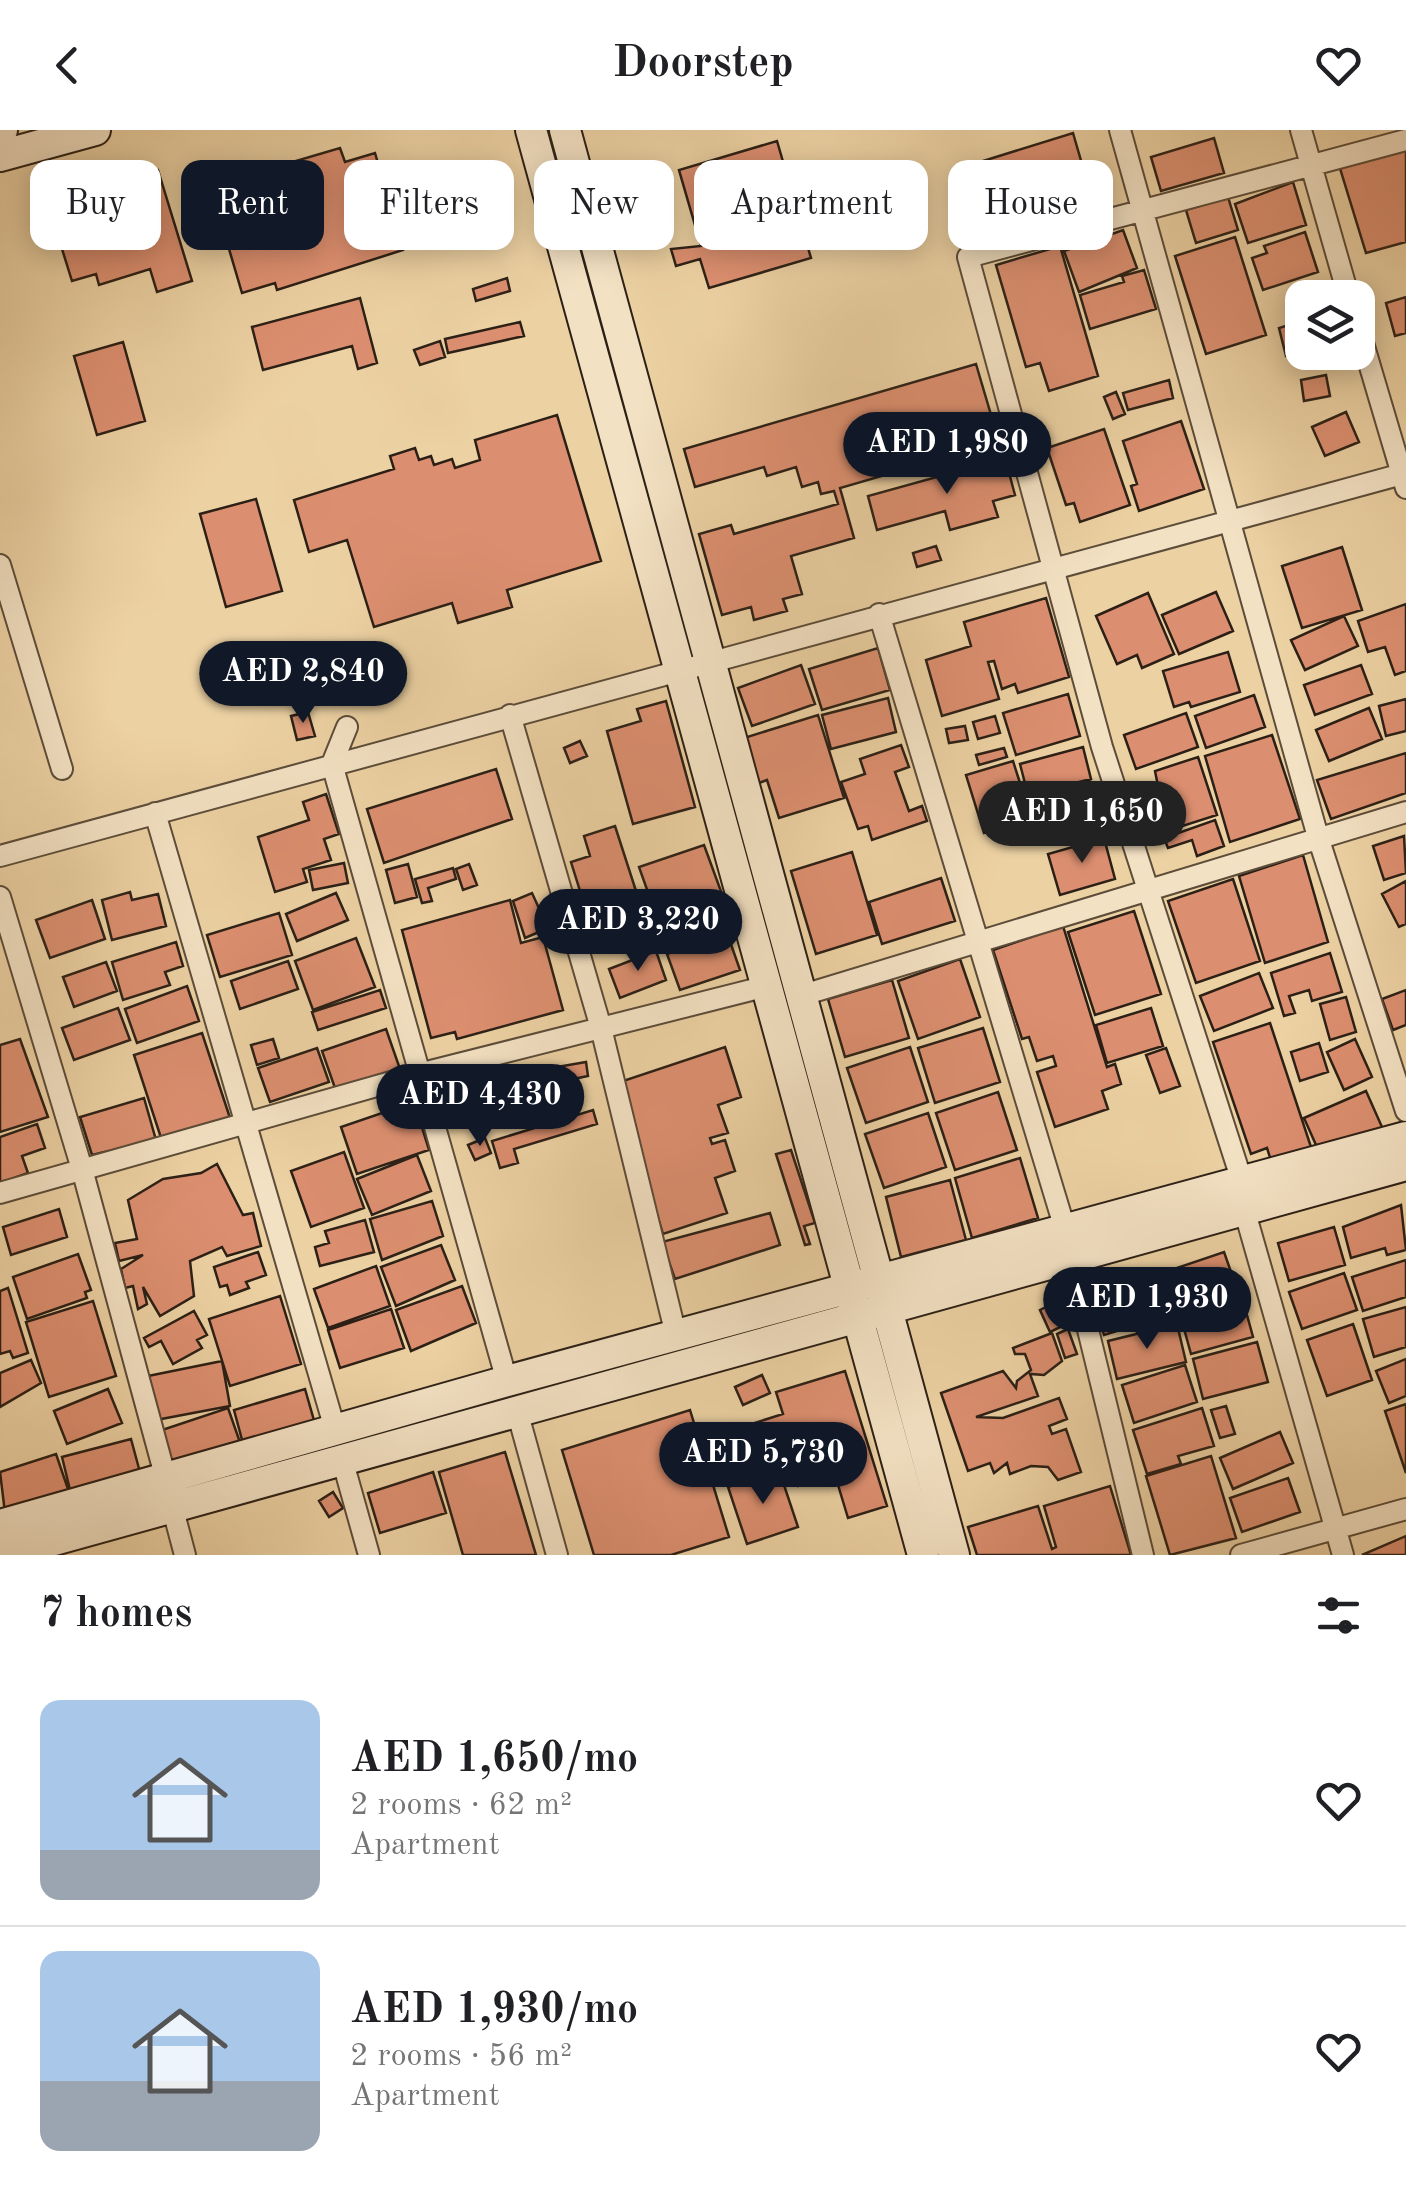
<!DOCTYPE html>
<html lang="en">
<head>
<meta charset="utf-8">
<style>
  :root { --surface:#fff; --page:#f2f2f2; --text:#202124; --muted:#757577; --line:#e0e0e0; --accent:#111827 }
  body { margin:0; font-family:"Old Standard TT",serif; background:var(--page); color:var(--text); height:100vh; display:flex; flex-direction:column; font-size:38px; white-space:nowrap }
  * { box-sizing:border-box; margin:0 }
  p { font-size:32px; color:var(--muted) }
  .icon { flex:none; width:55px; height:55px; fill:none; stroke:currentColor; stroke-width:2; stroke-linecap:round; stroke-linejoin:round }
  .map { position:relative; height:1425px; overflow:hidden }
  .side { display:flex; flex-direction:column; background:var(--surface); flex:1 }
  .side>* { flex:none }
  .guide { position:absolute; left:30px; top:30px; width:1348px; height:90px; display:flex; gap:20px }
  .tools { position:absolute; left:1285px; top:150px; display:grid; gap:20px }
  .tools a { display:grid; place-items:center; width:90px; height:90px; border-radius:20px; background:var(--surface); box-shadow:0 5px 25px #0003; font-size:50px }
  .price { position:absolute; translate:-50% -85px; padding:0 22px; border-radius:35px; background:var(--accent); color:#fff; font-size:32px; line-height:65px; filter:drop-shadow(0 2px 5px #0008) }
  .price::after { content:''; position:absolute; left:50%; top:60px; width:30px; height:22px; margin-left:-15px; background:inherit; clip-path:polygon(0 0,100% 0,50% 100%) }
  .price.selected { background:#222; color:#fff }
  ul { padding:0; list-style:none }
  li { display:flex; align-items:center; gap:30px; height:250px; padding:0 40px }
  li+li { border-top:2px solid var(--line) }
  li span { display:grid; place-items:center; flex:none; width:280px; height:200px; border-radius:20px; color:#555 }
  li>.icon { margin-inline-start:auto }
  span .icon { width:120px; height:120px; fill:#fffc; stroke-width:1 }
  li b { font-size:42px }
  h2 { display:flex; justify-content:space-between; align-items:center; height:120px; padding:0 40px; font-size:42px }
  .pill { padding:0 35px; border-radius:20px; background:var(--surface); box-shadow:0 5px 25px #0003; font-size:35px; line-height:90px }
  .pill.selected { background:var(--accent); color:#fff }
  header { display:flex; justify-content:space-between; align-items:center; height:130px; padding:0 40px; background:var(--surface); font-size:45px; font-weight:600 }
  .map>svg:first-child { display:block }
  .building { fill:#dc8f70; stroke:#2c2016; stroke-width:2.5 }
  .lines { fill:none; stroke-linecap:round; stroke-linejoin:round }
  .street-casing { stroke:#5c4c39; stroke-width:24 }
  .secondary-casing { stroke:#2c2016; stroke-width:34 }
  .street { stroke:#f3e1c3; stroke-width:20 }
  .secondary { stroke:#f3e1c3; stroke-width:30 }
</style>
</head>
<body>
<header><svg class="icon" aria-label="back" viewBox="0 0 24 24"><path d="M15 5l-7 7 7 7"/></svg>Doorstep<svg class="icon" aria-label="heart" viewBox="0 0 24 24"><path d="M12 20l-8-8c-3-5 5-10 8-4 3-6 11-1 8 4z"/></svg></header>
<div class="map">
<svg width="1406" height="1425" viewBox="0 0 1406 1425">
  <rect width="100%" height="100%" fill="#ecd1a3"/>
  <filter id="stains"><feTurbulence type="fractalNoise" baseFrequency=".002" numOctaves="4"/><feColorMatrix values="0 0 0 0 .2 0 0 0 0 .09 0 0 0 0 .02 0 0 0 .5 -.17"/></filter>
  <radialGradient id="worn" r=".72"><stop offset=".6" stop-color="#630" stop-opacity="0"/><stop offset="1" stop-color="#630" stop-opacity=".3"/></radialGradient>
  <path class="building" d="M1073 3 1082 34 1089 32 1098 59 1028 81 1024 68 989 79 999 110 978 116 954 40Z
    M1214 8 1224 43 1161 61 1151 27Z
    M777 11 811 128 709 158 700 129 676 136 671 119 701 116 679 40Z
    M1406 16V112L1366 123 1339 35Z
    M340 18 345 32 375 23 403 120 277 160 275 153 242 163 224 102 234 99 221 53Z
    M158 40 192 151 157 162 150 139 99 155 96 144 72 151 48 74Z
    M1293 52 1306 95 1248 113 1235 74Z
    M1228 67 1238 100 1196 113 1186 80Z
    M1123 100 1137 138 1079 162 1064 121Z
    M1305 102 1318 142 1263 160 1252 128 1267 123 1264 116Z
    M1235 107 1266 205 1206 224 1175 126Z
    M1060 116 1098 246 1049 261 1040 233 1026 237 996 135Z
    M1144 140 1156 179 1090 199 1080 165 1124 152 1122 146Z
    M507 148 510 161 476 171 473 159Z
    M1406 167V203L1395 206 1386 173Z
    M360 168 377 233 358 239 352 216 263 240 252 197Z
    M1302 191V221L1286 226 1279 198Z
    M520 192 524 206 448 223 445 209Z
    M440 211 445 227 420 235 414 220Z
    M123 212 145 291 97 305 74 226Z
    M976 234 999 312 840 358 854 408 791 426 802 464 783 469 787 481 754 490 751 477 722 485 699 404 731 395 734 404 838 374 834 361 821 364 818 352 802 357 796 337 767 346 764 337 695 357 684 319Z
    M1326 245 1330 266 1304 271 1301 250Z
    M1169 250 1173 268 1128 280 1123 263Z
    M1116 262 1125 284 1113 289 1104 267Z
    M1346 282 1359 312 1325 326 1312 297Z
    M557 285 601 431 507 460 512 477 458 493 452 473 374 497 347 410 309 422 294 370 394 339 390 326 415 318 419 330 431 326 434 335 452 329 455 338 480 330 475 310Z
    M1181 291 1204 359 1139 381 1131 356 1137 354 1123 311Z
    M1104 299 1130 375 1080 392 1074 373 1066 375 1047 318Z
    M1005 328 1015 365 993 371 998 387 950 400 945 381 877 400 868 366Z
    M256 369 282 461 226 477 200 384Z
    M936 416 941 430 917 437 913 423Z
    M1342 417 1362 480 1302 498 1282 436Z
    M1216 462 1233 501 1179 524 1162 485Z
    M1148 463 1174 524 1142 538 1137 525 1117 534 1096 486Z
    M1046 468 1069 547 1018 563 1015 554 1002 559 994 531 988 532 999 569 942 586 926 530 971 516 964 492Z
    M1406 474V541L1395 545 1385 517 1368 522 1358 491Z
    M1344 486 1358 516 1305 540 1291 510Z
    M296 516 308 557 281 566 269 524Z
    M878 518 890 560 822 580 809 539Z
    M1228 522 1240 562 1191 577 1189 572 1174 577 1163 541Z
    M801 535 815 574 752 596 738 558Z
    M1361 535 1372 564 1315 585 1304 555Z
    M1068 564 1080 606 1016 625 1003 583Z
    M1254 565 1265 597 1206 618 1195 586Z
    M888 568 896 602 831 619 822 585Z
    M1406 569V601L1386 606 1379 576Z
    M666 571 695 677 633 694 607 601 641 591 637 579Z
    M1369 578 1382 609 1329 631 1316 600Z
    M308 582 315 606 297 610 291 586Z
    M1186 583 1198 617 1136 639 1124 605Z
    M818 585 844 668 779 688 767 650 759 653 744 608Z
    M995 586 1000 603 978 609 973 592Z
    M965 596 968 610 949 613 946 599Z
    M1272 605 1300 689 1230 712 1205 626Z
    M580 611 587 626 570 633 564 618Z
    M901 615 909 637 895 642 909 681 922 676 927 691 872 710 868 696 858 699 841 652 865 644 860 629Z
    M1083 617 1091 649 1028 665 1020 634Z
    M1004 618 1007 627 979 635 976 625Z
    M1406 623V663L1331 689 1317 650Z
    M1198 627 1217 685 1167 701 1155 641Z
    M1013 631 1026 672 1020 674 1025 690 984 703 966 645Z
    M496 639 512 689 384 733 367 679Z
    M1090 651 1102 696 1046 711 1034 666Z
    M326 664 339 704 324 709 331 730 303 739 307 752 275 762 258 707 309 690 303 672Z
    M1215 690 1224 716 1197 726 1192 710 1168 718 1164 708Z
    M615 696 647 795 596 812 571 732 590 726 584 706Z
    M1404 706 1406 743 1384 750 1373 716Z
    M1104 708 1115 749 1060 765 1048 724Z
    M704 715 734 797 667 816 639 737Z
    M852 722 877 805 816 824 791 741Z
    M1303 725 1328 812 1265 833 1239 746Z
    M344 733 348 753 313 760 309 740Z
    M408 734 417 767 395 773 386 740Z
    M469 734 477 755 463 760 456 739Z
    M453 738 456 749 428 758 432 771 422 773 415 749Z
    M941 748 955 791 882 814 869 772Z
    M1233 749 1260 831 1196 853 1168 771Z
    M1406 751V794L1399 797 1382 764Z
    M130 762 132 770 158 764 166 796 112 810 102 770Z
    M336 763 348 790 297 811 286 784Z
    M532 763 548 798 525 808 513 771Z
    M92 770 105 809 50 828 36 790Z
    M510 770 521 813 543 807 563 880 457 909 455 902 431 908 402 800Z
    M1134 781 1161 864 1095 885 1068 802Z
    M279 783 292 825 220 847 207 805Z
    M1063 796 1107 937 1115 934 1121 954 1102 961 1108 979 1055 997 1037 942 1056 936 1053 926 1037 931 1029 907 1022 909 993 820Z
    M727 803 740 840 680 860 667 824Z
    M356 808 375 857 313 880 295 831Z
    M176 812 183 836 165 842 170 855 123 870 112 832Z
    M656 821 666 850 620 868 609 839Z
    M1330 823 1342 862 1312 871 1309 860 1289 866 1295 883 1284 886 1271 843Z
    M960 829 980 887 918 909 898 851Z
    M288 831 298 859 240 879 231 851Z
    M106 832 117 861 74 877 63 847Z
    M1259 843 1273 878 1214 901 1200 866Z
    M892 850 909 908 845 927 828 869Z
    M187 856 199 891 137 913 125 879Z
    M380 860 386 878 318 900 312 882Z
    M1406 860V895L1393 900 1382 869Z
    M1346 867 1356 902 1330 910 1320 874Z
    M118 878 130 910 74 930 62 898Z
    M1151 878 1163 916 1107 933 1096 895Z
    M1270 893 1311 1017 1271 1031 1267 1018 1251 1024 1213 912Z
    M983 898 1000 952 935 973 918 918Z
    M386 899 400 939 336 961 322 921Z
    M202 903 230 988 162 1011 134 925Z
    M20 909 48 987 0 1002V915Z
    M273 909 279 928 257 935 251 915Z
    M1355 909 1372 947 1344 960 1327 922Z
    M1319 913 1328 942 1300 951 1291 922Z
    M725 917 741 967 718 975 728 1003 710 1008 712 1014 725 1010 735 1041 715 1048 727 1083 663 1104 617 953Z
    M910 917 928 972 866 993 847 938Z
    M317 918 329 952 270 972 258 938Z
    M1166 918 1180 956 1160 963 1146 925Z
    M586 932 588 946 559 952 557 937Z
    M548 937 554 955 463 985 457 968Z
    M1366 961 1382 997 1320 1024 1304 988Z
    M551 962 555 976 519 985 516 971Z
    M998 962 1017 1020 955 1040 936 983Z
    M144 968 156 1010 92 1025 80 987Z
    M414 972 429 1020 357 1044 341 997Z
    M593 980 597 994 514 1019 518 1033 500 1038 492 1011Z
    M928 983 946 1037 884 1058 865 1004Z
    M37 994 45 1018 22 1026 28 1043 0 1053V1007Z
    M485 1008 491 1023 475 1030 468 1015Z
    M791 1020 815 1093 804 1096 810 1114 805 1115 776 1024Z
    M344 1022 364 1078 311 1097 291 1041Z
    M417 1025 431 1061 372 1085 357 1049Z
    M1020 1028 1038 1088 972 1108 955 1048Z
    M217 1034 243 1085 253 1083 261 1116 227 1126 222 1117 190 1131 194 1166 160 1186 143 1157 147 1174 138 1179 133 1156 125 1158 121 1139 143 1125 119 1131 115 1113 137 1109 128 1070 163 1049 201 1043Z
    M950 1050 966 1110 901 1127 886 1067Z
    M432 1071 443 1106 382 1130 370 1089Z
    M1401 1075 1406 1120 1387 1125 1385 1118 1351 1128 1343 1097Z
    M59 1079 67 1107 11 1125 3 1097Z
    M770 1083 780 1115 675 1149 662 1112Z
    M365 1090 374 1122 320 1136 315 1117 329 1113 325 1101Z
    M1334 1097 1345 1135 1289 1151 1278 1113Z
    M441 1115 455 1150 396 1176 381 1137Z
    M258 1122 266 1145 246 1152 249 1158 230 1165 227 1155 220 1157 214 1137Z
    M1224 1122 1237 1159 1178 1179 1165 1142Z
    M78 1124 91 1160 85 1162 87 1168 27 1189 13 1147Z
    M1406 1130V1167L1363 1181 1352 1147Z
    M376 1136 390 1176 328 1198 314 1159Z
    M1160 1141 1173 1184 1104 1205 1091 1162Z
    M1344 1143 1357 1180 1302 1199 1289 1162Z
    M462 1156 476 1193 411 1221 396 1180Z
    M8 1158 28 1223 13 1228 10 1221 0 1224V1161Z
    M280 1166 301 1234 230 1256 209 1189Z
    M1242 1167 1253 1207 1191 1224 1180 1184Z
    M93 1171 116 1246 49 1267 26 1192Z
    M1058 1171 1069 1193 1050 1202 1040 1180Z
    M1406 1177V1217L1374 1227 1363 1189Z
    M391 1179 404 1218 340 1238 328 1200Z
    M194 1181 207 1205 197 1210 202 1218 173 1234 161 1211 149 1217 144 1208Z
    M1177 1194 1186 1232 1117 1249 1108 1211Z
    M1353 1194 1372 1250 1327 1266 1307 1210Z
    M1068 1199 1077 1224 1065 1228 1057 1204Z
    M1052 1203 1062 1231 1044 1245 1030 1244 1038 1266 976 1287 1003 1288 1059 1268 1067 1289 1049 1296 1052 1304 1066 1299 1081 1342 1058 1350 1048 1337 1031 1336 1010 1344 1007 1333 994 1343 990 1333 968 1341 941 1263 1003 1241 1016 1258 1017 1251 1031 1240 1025 1224H1015L1013 1218Z
    M1257 1212 1268 1252 1203 1269 1193 1229Z
    M1406 1229V1266L1389 1273 1376 1241Z
    M31 1230 41 1253 0 1277V1243Z
    M222 1231 230 1276 156 1290 148 1246Z
    M1185 1235 1197 1272 1134 1293 1122 1255Z
    M845 1241 887 1376 848 1388 835 1345 798 1356 787 1320 737 1336 726 1302 783 1284 776 1262Z
    M762 1245 770 1263 743 1275 735 1257Z
    M108 1259 122 1293 67 1314 54 1281Z
    M305 1259 317 1301 245 1321 234 1280Z
    M1406 1274V1343L1385 1281Z
    M1226 1276 1235 1304 1220 1308 1211 1280Z
    M228 1278 243 1321 174 1345 159 1301Z
    M1202 1278 1214 1316 1178 1326 1181 1334 1147 1344 1133 1300Z
    M690 1280 729 1407 671 1425H594L562 1320Z
    M1280 1302 1293 1333 1233 1359 1220 1328Z
    M131 1309 141 1346 71 1364 62 1327Z
    M505 1322 536 1425H463L439 1342Z
    M56 1324 69 1362 5 1383 0 1342Z
    M1211 1326 1236 1408 1170 1425 1146 1346Z
    M779 1340 798 1397 747 1414 728 1357Z
    M433 1342 446 1383 380 1403 368 1363Z
    M1288 1348 1300 1382 1242 1402 1230 1368Z
    M1110 1356 1131 1425H977L968 1397 1038 1376 1052 1419 1056 1417 1044 1376Z
    M333 1362 343 1378 329 1387 319 1371Z
    M1406 1406V1425H1362Z"/>
  <g class="lines">
    <g class="street-casing">
      <path id="street" d="M1120 0 1318 707 1406 981
        M1301 0 1349 168
        M1358 196 1406 358
        M0 435 62 639
        M879 484 1065 1099
        M510 585 601 898 676 1205
        M347 597 332 634 507 1251
        M155 683 335 1299
        M0 726 1406 343
        M0 767 82 1039 166 1349
        M803 865 1406 682
        M1242 1051 1102 617 968 127 1406 10
        M0 1063 419 944 767 856
        M1244 1079 1343 1425
        M1070 1126 1143 1425
        M517 1281 557 1425
        M342 1329 369 1425
        M172 1376 185 1425
        M1241 1425 1406 1379"/>
    </g>
    <g class="secondary-casing">
      <path id="secondary" d="M531 0 923 1425
        M565 0 954 1425
        M0 1 2 0
        M0 26 95 0
        M0 1395 507 1251 1406 1007
        M0 1425 1406 1035"/>
    </g>
    <use href="#street" class="street"/>
    <use href="#secondary" class="secondary"/>
  </g>
  <rect width="100%" height="100%" filter="url(#stains)"/>
  <rect width="100%" height="100%" fill="url(#worn)"/>
</svg>
<div class="tools">
<a><svg class="icon" aria-label="layers" viewBox="0 0 24 24"><path d="M12 4l9 5-9 5-9-5zM3 14l9 5 9-5"/></svg></a>
</div>
<b class="price" style="left:947px;top:367px">AED 1,980</b>
<b class="price" style="left:303px;top:596px">AED 2,840</b>
<b class="price selected" style="left:1082px;top:736px">AED 1,650</b>
<b class="price" style="left:638px;top:844px">AED 3,220</b>
<b class="price" style="left:480px;top:1019px">AED 4,430</b>
<b class="price" style="left:1147px;top:1222px">AED 1,930</b>
<b class="price" style="left:763px;top:1377px">AED 5,730</b>
<div class="guide">
<a class="pill">Buy</a>
<a class="pill selected">Rent</a>
<a class="pill">Filters</a>
<a class="pill">New</a>
<a class="pill">Apartment</a>
<a class="pill">House</a>
</div>
</div>
<section class="side">
<h2>7 homes<svg class="icon" aria-label="filters" viewBox="0 0 24 24"><path d="M4 7h16M4 17h16"/><circle cx="9" cy="7" r="2"/><circle cx="15" cy="17" r="2"/></svg></h2>
<ul>
<li><span style="background:linear-gradient(#a9c7e8 75%,#9aa5b1 0)"><svg class="icon" aria-label="home" viewBox="0 0 24 24"><path d="M3 11l9-7 9 7M6 9v11h12V9"/></svg></span><div><b>AED 1,650/mo</b><p>2 rooms · 62 m²</p><p>Apartment</p></div><svg class="icon" aria-label="heart" viewBox="0 0 24 24"><path d="M12 20l-8-8c-3-5 5-10 8-4 3-6 11-1 8 4z"/></svg></li>
<li><span style="background:linear-gradient(#a9c7e8 65%,#9aa5b1 0)"><svg class="icon" aria-label="home" viewBox="0 0 24 24"><path d="M3 11l9-7 9 7M6 9v11h12V9"/></svg></span><div><b>AED 1,930/mo</b><p>2 rooms · 56 m²</p><p>Apartment</p></div><svg class="icon" aria-label="heart" viewBox="0 0 24 24"><path d="M12 20l-8-8c-3-5 5-10 8-4 3-6 11-1 8 4z"/></svg></li>
</ul>
</section>
</body>
</html>
